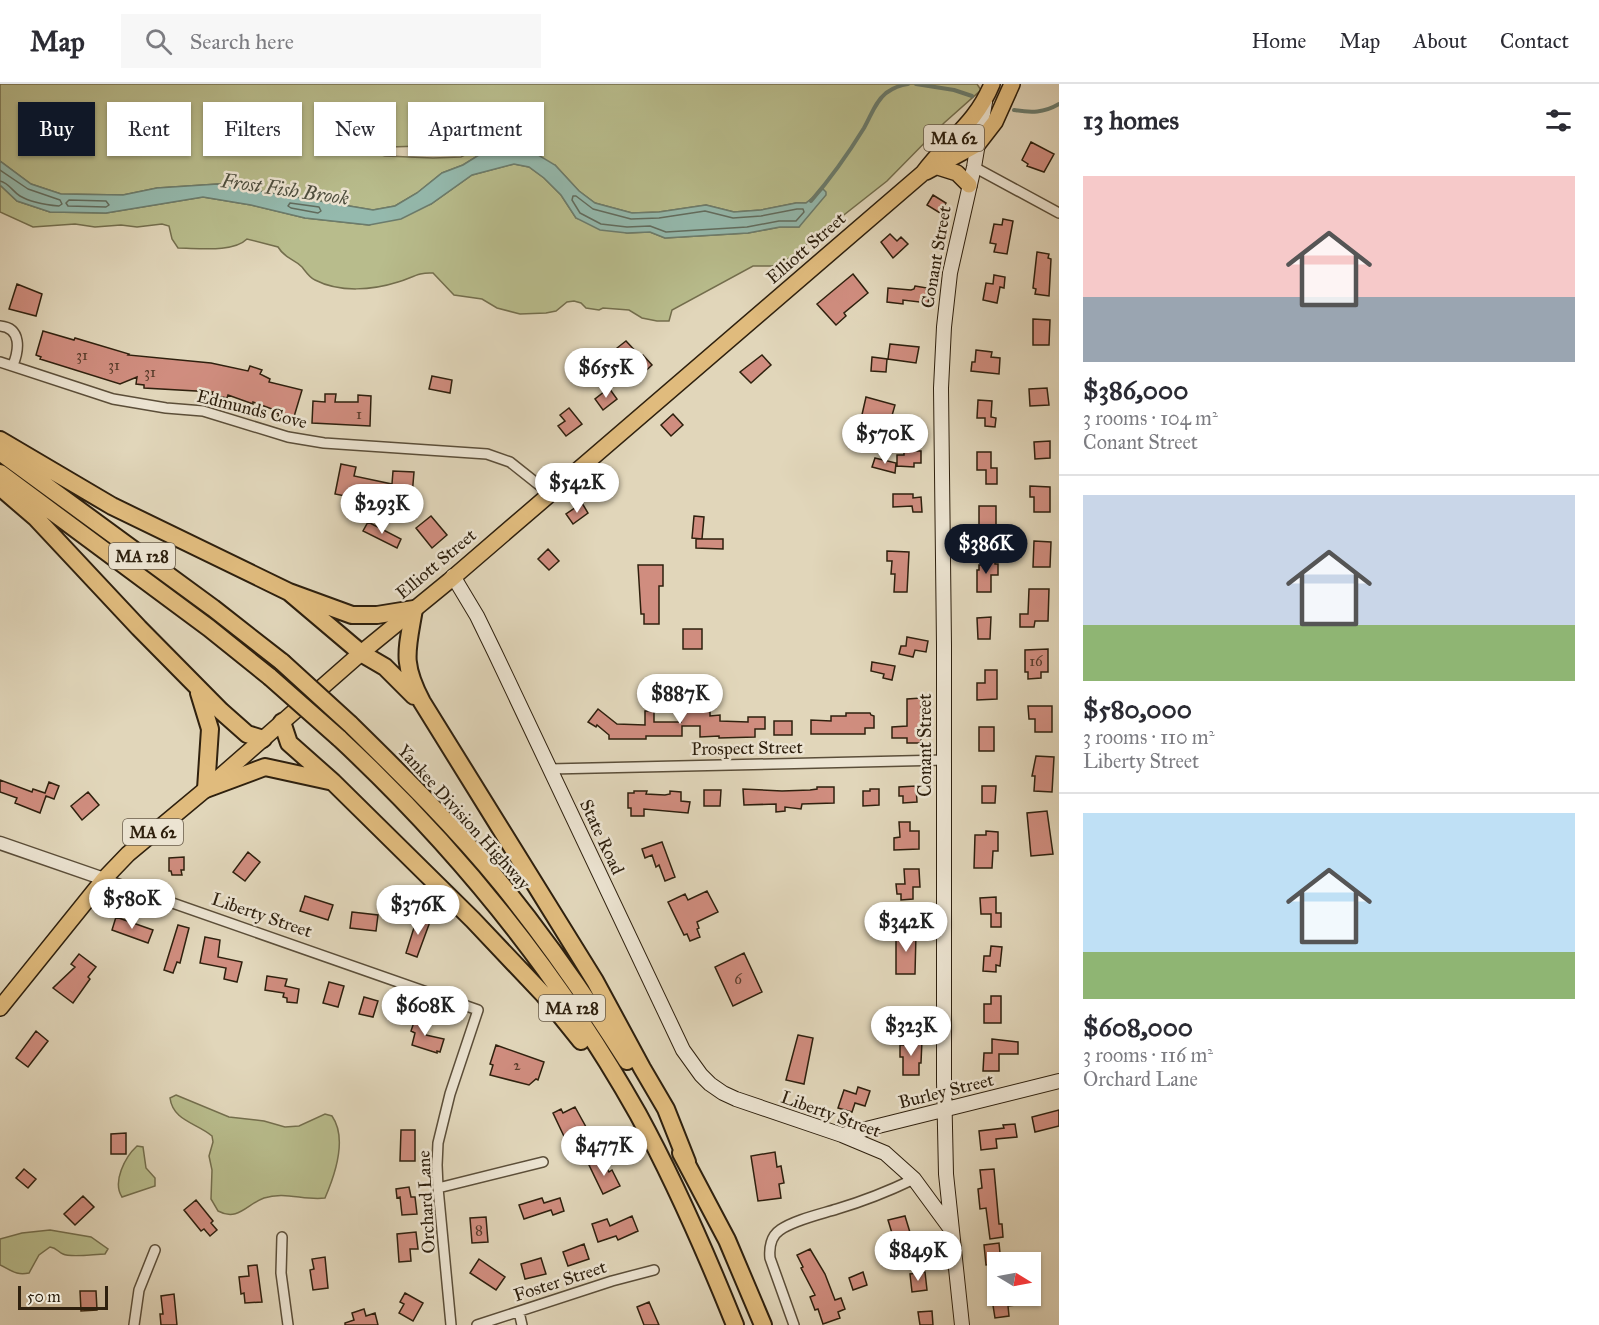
<!DOCTYPE html>
<html lang="en">
<head>
<meta charset="utf-8">
<style>
  :root { --surface:#fff; --page:#f7f7f7; --text:#2b2b33; --muted:#7c7c81; --line:#e1e1e2; --accent:#111827 }
  body { margin:0; font-family:"IM FELL Great Primer",serif; background:var(--page); color:var(--text); height:100vh; display:flex; flex-direction:column; font-size:22px; white-space:nowrap }
  * { box-sizing:border-box; margin:0 }
  p { font-size:20px; color:var(--muted) }
  .icon { flex:none; width:33px; height:33px; fill:none; stroke:currentColor; stroke-width:2; stroke-linecap:round; stroke-linejoin:round }
  .map { position:relative; flex:1; overflow:hidden }
  .panel { display:flex; flex-direction:column; background:var(--surface); width:540px }
  .panel>* { flex:none }
  .banner { position:absolute; left:18px; top:18px; width:570px; height:54px; display:flex; gap:12px }
  .needle { width:39px; rotate:100deg }
  .controls { position:absolute; left:987px; top:1168px; display:grid; gap:12px }
  .controls a { display:grid; place-items:center; width:54px; height:54px; border-radius:0px; background:var(--surface); box-shadow:0 2px 4px #0004; font-size:30px }
  .scale { position:absolute; left:18px; bottom:15px; width:90px; box-sizing:border-box; padding-left:6px; border:3px solid #2e200e; border-top:0; font-size:16px; line-height:21px; white-space:nowrap; color:#2e200e; -webkit-text-stroke:4px #ece4d2; paint-order:stroke }
  .price { position:absolute; translate:-50% -51px; padding:0 14px; border-radius:21px; background:#fff; color:#222; font-size:20px; line-height:39px; filter:drop-shadow(0 2px 3px #0008) }
  .price::after { content:''; position:absolute; left:50%; top:36px; width:18px; height:14px; margin-left:-9px; background:inherit; clip-path:polygon(0 0,100% 0,50% 100%) }
  .price.current { background:var(--accent); color:#fff }
  ul { padding:0; list-style:none }
  li { display:grid; align-content:center; gap:12px; height:318px; padding:0 24px }
  li+li { border-top:2px solid var(--line) }
  li span { display:grid; place-items:center; height:186px; border-radius:0px; color:#555 }
  li>.icon { margin-inline-start:auto }
  span .icon { width:108px; height:108px; fill:#fffc; stroke-width:1 }
  li b { font-size:26px }
  h2 { display:flex; justify-content:space-between; align-items:center; height:72px; padding:0 24px; font-size:26px }
  .tag { padding:0 21px; border-radius:0px; background:var(--surface); box-shadow:0 2px 4px #0004; font-size:21px; line-height:54px }
  .tag.current { background:var(--accent); color:#fff }
  header { display:flex; align-items:center; gap:36px; box-sizing:border-box; height:84px; padding:0 30px; background:var(--surface); border-bottom:2px solid var(--line) }
  header strong { font-size:28px }
  nav { display:flex; gap:33px; margin-inline-start:auto; font-size:21px }
  .search { width:420px; height:54px; background:var(--page); display:flex; align-items:center; gap:15px; box-sizing:border-box; padding:0 21px; border-radius:0px; color:var(--muted); font-size:22px }
  main { display:flex; flex:1; min-height:0 }
  .map>svg:first-child { display:block }
  .green { fill:#b8bc8c; stroke:#736e4d; stroke-width:1.5; fill-rule:evenodd }
  .water { fill:#94b9ad; stroke:#6b7c6d; stroke-width:1.5 }
  .lines { fill:none; stroke-linecap:round; stroke-linejoin:round }
  .shore { stroke:#616c5e; stroke-width:1.5 }
  .stream { stroke:#6b7c6d; stroke-width:4 }
  .building { fill:#d08d7f; stroke:#2e200e; stroke-width:1.5 }
  .minor-casing { stroke:#5b4e39; stroke-width:12 }
  .tertiary-casing { stroke:#5b4e39; stroke-width:15 }
  .secondary-casing { stroke:#2e200e; stroke-width:16 }
  .primary-casing { stroke:#2e200e; stroke-width:18 }
  .motorway-casing { stroke:#2e200e; stroke-width:20 }
  .minor { stroke:#ece4d2; stroke-width:9 }
  .tertiary { stroke:#ece4d2; stroke-width:12 }
  .secondary { stroke:#ece4d2; stroke-width:14 }
  .primary { stroke:#e0bb7d; stroke-width:15 }
  .motorway { stroke:#e0bb7d; stroke-width:16 }
  .motorway-bridge-casing { stroke:#2e200e; stroke-width:20; stroke-linecap:butt }
  .motorway-bridge { stroke:#e0bb7d; stroke-width:16 }
  .labels { text-anchor:middle; dominant-baseline:central; stroke-width:5; stroke-linejoin:round; paint-order:stroke }
  .number-label { font-size:15px; fill:#563b2a }
  .shield { fill:#ece4d2; stroke:#675b49; stroke-width:1.5 }
  .shield-label { font-size:16px; font-weight:bold; fill:#2e200e }
  .street-label { font-size:18px; fill:#2e200e; stroke:#ece4d2 }
  .water-label { font-size:20px; font-style:italic; fill:#4d4e3e; stroke:#ece4d2 }
</style>
</head>
<body>
<header>
<strong>Map</strong>
<div class="search"><svg class="icon" aria-label="search" viewBox="0 0 24 24"><circle cx="10" cy="10" r="6"/><path d="M15 15l6 6"/></svg>Search here</div>
<nav><a>Home</a><a>Map</a><a>About</a><a>Contact</a></nav>
</header>
<main>
<div class="map">
<svg width="1059" height="1241" viewBox="0 0 1059 1241">
  <rect width="100%" height="100%" fill="#e1d6ba"/>
  <filter id="stains"><feTurbulence type="fractalNoise" baseFrequency=".00333" numOctaves="4"/><feColorMatrix values="0 0 0 0 .2 0 0 0 0 .09 0 0 0 0 .02 0 0 0 .5 -.17"/></filter>
  <radialGradient id="worn" r=".72"><stop offset=".6" stop-color="#630" stop-opacity="0"/><stop offset="1" stop-color="#630" stop-opacity=".3"/></radialGradient>
  <path class="green" d="M0 0H977L981 6 944 39 887 97 779 182H753L672 226 669 237H657L642 234 629 226 603 224 599 226 586 224 581 219 574 217 567 218 556 227 546 229 520 230 497 224 482 215 454 211 433 189C418 188 412 194 398 198 373 206 340 209 315 196 310 194 306 188 302 183 293 174 285 175 278 163L247 155C233 169 197 164 178 164L172 155 169 142 162 140 137 143 121 141 95 143 75 140 33 143 0 128V101L17 117 50 128 106 129 203 113 251 121 305 134 369 141 431 120 472 91 514 80 529 83 544 94 561 111 576 134 627 149 650 148 665 154 748 149 780 143H799L820 109 806 119H796L761 126 734 128 706 121 659 128 632 129 595 119 579 107 555 81 479 71 463 81 442 89 417 109 395 122 373 126 218 100 157 104 123 111 61 110 31 100 0 77ZM486 60 461 73 433 74 385 72 357 64Z
    M176 1011 229 1033 264 1037 285 1043 299 1042 325 1030 332 1032C348 1055 335 1091 325 1114 305 1117 285 1107 264 1114 247 1120 238 1138 218 1127L211 1115 212 1086 209 1072 213 1058 212 1052C197 1039 173 1037 170 1014Z
    M137 1062 143 1063 146 1084 155 1094V1102L122 1113C112 1098 125 1073 137 1062Z
    M50 1146 91 1153 108 1165 105 1170C95 1170 71 1174 63 1170 58 1168 57 1164 50 1163L39 1171 29 1189C16 1192 11 1186 0 1181V1155L22 1149Z"/>
  <path class="water" d="M508 64 530 66 555 81 579 107 595 119 632 129 659 128 706 121 734 128 761 126 796 119H806L823 105 826 108V111L799 143H780L748 149 665 154 650 148 627 149 600 146 576 134 561 111 544 94 529 83 514 80 472 91 431 120 401 135 369 141 305 134 251 121 203 113 106 129 50 128 17 117 0 101V77L31 100 61 110 123 111 157 104 218 100 373 126 395 122 417 109 442 89 463 81 479 71Z"/>
  <g class="lines">
    <path class="shore" d="M0 86 28 105 60 116 62 120 59 122C48 121 30 118 20 112 12 107 9 99 0 97
      M573 112H576L593 125 631 135 659 134 705 127 733 134 761 132 797 125H803L804 128 796 137H779L747 143 666 148 650 142 627 143 601 140 580 129 572 116Z
      M69 116 106 117 109 121 106 123 68 122 66 119Z
      M290 119 319 123 321 127 318 129 291 124 288 122Z"/>
    <path class="stream" d="M916 0 954 6 972 12
      M1014 26C1031 29 1044 29 1059 20
      M811 117C831 94 848 70 864 44 871 32 875 18 886 9 893 4 900 1 908 0"/>
  </g>
  <path class="building" d="M1031 58 1054 70 1044 88 1027 82 1028 80 1022 76Z
    M933 111 946 119 940 129 927 121Z
    M1003 135 1013 137 1007 170 994 168 996 160 990 159 994 140 1002 141Z
    M890 150 897 157 901 153 908 160 893 174 881 158Z
    M1037 168 1049 170 1048 174 1051 175 1049 212 1035 210 1036 205 1033 204Z
    M853 190 868 209 844 229 846 232 836 241 817 220Z
    M994 191 1005 193 1004 204 1000 203 997 219 983 216 986 199 993 200Z
    M17 200 42 210 36 232 9 225Z
    M915 202 927 204 926 206H930L928 219 903 216V220L887 218 888 204 911 206 914 205Z
    M1033 235 1050 236 1049 261H1033Z
    M43 247 74 256 75 254 129 270 128 271 211 279 248 287 250 282 262 286 260 290 270 295 269 298 302 306 293 336 278 332 279 330 271 328 272 325 253 318V320L228 311 227 314 212 311 213 308 144 304V301L136 300 137 293 120 300 40 275 41 273 36 271Z
    M626 257 641 273 643 271 652 281 638 294 629 284 632 282 617 264Z
    M890 260 919 263 916 279 888 275Z
    M976 266 992 268 991 273 1000 274 999 290 971 287 972 278H975Z
    M762 271 771 281 751 299 740 288Z
    M872 273 887 275 886 288 871 287Z
    M432 292 452 296 450 309 429 305Z
    M609 304 617 315 603 326 595 315Z
    M1047 304 1049 321 1030 322 1029 305Z
    M325 310H336L335 318H358V311L371 312 370 342 312 339 313 317 325 318Z
    M866 313 895 321 891 335 876 331 874 338 861 335Z
    M978 316 992 317 991 333 996 334 995 343 985 342V334H977Z
    M569 324 582 340 566 352 558 342 565 337 560 331Z
    M673 330 683 341 671 352 661 341Z
    M1050 357V374L1035 375 1034 358Z
    M904 367H921V379H914V383L897 382V371H904Z
    M977 368H991V384H997V400H986V386H977Z
    M875 374 896 379 895 389 872 383Z
    M341 380 356 383 354 392 392 400 393 387 414 388 412 412 384 410 382 421 368 418 362 421 355 414 335 410Z
    M1030 402 1050 403V428H1034V413H1030Z
    M893 410H913V414L921 413 922 428H913L912 422 893 423Z
    M582 419 588 429 573 440 566 430Z
    M979 422H996V450H986V442H979Z
    M431 432 447 451 432 464 416 444Z
    M694 432 704 433 702 455 692 454Z
    M368 438 401 455 397 464 363 447Z
    M696 455H723V465L696 464Z
    M1034 457 1051 458 1050 483H1033Z
    M548 465 559 477 549 486 538 475Z
    M887 467 909 468 907 508H894L895 490H891L892 477H887Z
    M983 474H995V480H998V491H991V508H977V486H979V481H983Z
    M638 481H663V502H659V540H644V530H641Z
    M1029 505H1049L1048 537H1035L1034 543H1020V530H1028Z
    M991 533 990 555H978L977 534Z
    M683 545H702V565H683Z
    M907 553 928 557 926 568 915 566 913 573 899 570 901 562H906Z
    M1048 565V588H1041V594L1028 595V588H1025V566Z
    M872 578 895 582 892 596 883 594 884 590 871 587Z
    M985 586H997V615L977 616V599H985Z
    M710 614V632L720 631V637L748 638V633H765V645H755V653L719 654V652L700 653V642H682V652H646V655H609V651L597 641 596 643 588 638 598 625 617 640 645 641V627H654V638H681V621H700V615Z
    M921 614V659H907V654H892V643L907 642V615Z
    M1028 622H1052V648H1035V635H1029Z
    M846 629H870L871 631 874 632V644H865V650H811V636L831 637V632H846Z
    M774 637H792V651H774Z
    M979 643H994V667H979Z
    M1036 672 1054 673 1052 708 1034 707 1035 692H1032Z
    M0 696 32 708 33 705 45 709 49 698 59 702 54 715 46 712 40 729 15 719 17 714 0 708Z
    M916 702 917 718 903 719V712H899V703Z
    M982 702H996L995 719H982Z
    M817 703H834V719L802 720 801 725 785 723V727L776 728V720L744 721 743 705 782 707 810 706 817 705Z
    M870 705H879V721L863 722V707H870Z
    M704 706H721L720 722H704Z
    M634 707H647L646 710 665 711 670 710V707L681 708V717L690 718 688 729 644 725V732H631V724H628V709H634Z
    M88 708 99 721 82 736 71 722Z
    M1047 727 1053 770 1031 772 1027 729Z
    M899 738H910V747H919V765L894 766V754L900 753Z
    M986 747 998 748V767H993L992 784H974L975 751H986Z
    M662 758 675 793 665 797 659 781 656 783 652 771 645 774 642 765Z
    M248 768 260 778 245 797 233 788Z
    M184 773V786H181L182 791H172L171 787H169V774Z
    M904 785H919L920 803H913V815L901 816V810H897L896 800H905Z
    M707 807 718 828 697 838 699 844 697 845 700 853 690 857 687 850 684 851 668 818 685 810 688 816Z
    M305 812 333 821 328 836 300 827Z
    M996 813V829H1001V843H991V830H981L980 814Z
    M352 828 378 831 376 847 350 844Z
    M418 831 431 835 417 873 406 869Z
    M116 833 153 846 148 859 112 846Z
    M178 841 189 844 180 879 177 878 173 889 164 886Z
    M896 849H916L915 890H896Z
    M205 853 220 856 218 873 242 878 237 898 224 895 226 884 200 879Z
    M991 862 1002 863 1000 882 996 881V888L983 887 984 872H990Z
    M744 869 762 908 733 922 715 883Z
    M79 870 96 883 88 893 90 895 73 919 53 904 75 883 71 880Z
    M267 892 287 895 285 902 299 905 297 919 287 918V914L283 913 284 909 265 906Z
    M329 898 344 902 338 923 323 919Z
    M991 912H1001V939H984V920H991Z
    M364 913 378 917 373 933 359 930Z
    M416 932 428 936 424 949 426 951 444 955 440 968 437 967V969L412 961 415 949 411 947Z
    M36 947 48 957 28 983 16 974Z
    M798 951 813 954 804 1000 786 996Z
    M992 955 1018 958V970H999V987H983L984 969H992Z
    M905 956H922L921 979H919V991H903V973H900V961H905Z
    M496 961 544 978 538 996 536 995 529 1001 490 991 493 981 490 980Z
    M858 1003 870 1007 865 1022 855 1019 852 1028 838 1024 844 1006 856 1010Z
    M575 1023 586 1043 580 1046 586 1057 570 1065 553 1029 561 1025 563 1029Z
    M1059 1026V1042L1035 1048 1032 1033Z
    M1015 1040 1017 1053 996 1055 997 1064 981 1066 979 1047 1004 1044 1003 1041Z
    M401 1046H415V1077H400Z
    M126 1049V1070H111V1050Z
    M775 1068 777 1083 781 1082 784 1099 779 1100 781 1114 758 1117 751 1072Z
    M602 1075 609 1088 612 1086 620 1102 603 1110 589 1081Z
    M24 1085 36 1095 28 1104 16 1094Z
    M994 1085 999 1140H1002L1003 1153 990 1155 986 1124 980 1125 978 1105 982 1104 980 1086Z
    M409 1103 411 1113H415L417 1130 402 1131 400 1113 397 1114 396 1105Z
    M83 1112 94 1123 75 1141 64 1130Z
    M542 1114 544 1119 560 1114 564 1127 553 1131 551 1126 524 1135 519 1121Z
    M196 1116 213 1137 211 1139 217 1146 210 1152 204 1145 201 1147 184 1126Z
    M632 1132 638 1147 618 1156 616 1152 598 1158 592 1140 607 1135 610 1142Z
    M905 1132 915 1165 898 1169 888 1136Z
    M486 1133 488 1158 472 1159 470 1134Z
    M416 1148 418 1165H410L411 1177 399 1178 397 1150Z
    M999 1159 1001 1179 986 1181 984 1161Z
    M584 1160 589 1175 568 1182 563 1168Z
    M810 1165 825 1190 835 1216 841 1214 845 1225 838 1228 840 1234 823 1240 818 1225 815 1226 810 1213 815 1211 801 1184 803 1183 797 1171Z
    M325 1173 328 1204 313 1206 310 1186 314 1185 312 1175Z
    M541 1174 546 1190 525 1195 521 1180Z
    M479 1175 505 1193 496 1206 470 1189Z
    M257 1181 262 1218 245 1219 244 1209 241 1210 239 1193 249 1192 248 1182Z
    M863 1188 867 1201 853 1206 849 1194Z
    M925 1188 927 1206 912 1208 910 1190Z
    M80 1207H96L97 1226 81 1227Z
    M405 1209 423 1219 413 1237 399 1229 404 1220 400 1218Z
    M174 1210 177 1241H161L160 1230H163L161 1212Z
    M997 1212H1013L1015 1221 1008 1222 1009 1232 995 1234 992 1215 997 1214Z
    M649 1218 659 1241H644L637 1223Z
    M364 1225 366 1232 375 1229 378 1241H345V1239L354 1236 352 1229Z
    M932 1227 933 1241H920L918 1228Z"/>
  <g class="lines">
    <g class="minor-casing">
      <path id="minor" d="M974 83 1059 129
        M0 242C22 244 19 266 13 281
        M0 278 113 315 166 324 203 327 288 353 324 359 487 370 510 378 549 409
        M550 685 945 676
        M104 795 478 926 450 1010 438 1059 437 1081 438 1104 451 1241
        M438 1104 543 1078
        M282 1153 281 1189 288 1241
        M519 1228 522 1241
        M134 1241 139 1206 155 1166
        M477 1241 612 1197 654 1186
        M794 1241 770 1174C769 1164 771 1152 780 1146 794 1136 821 1130 837 1125 864 1117 889 1107 914 1095"/>
    </g>
    <g class="tertiary-casing">
      <path id="tertiary" d="M0 759 104 795"/>
    </g>
    <g class="secondary-casing">
      <path id="secondary" d="M453 492 477 532 495 569 683 966 701 991 710 1000 723 1009 736 1015 842 1051 885 1069 914 1095 950 1144
        M842 1051 1059 997
        M962 1241 946 1090 944 997V561L941 304 944 243 950 189 974 83 985 18"/>
    </g>
    <g class="primary-casing">
      <path id="primary" d="M938 83 957 89 969 101
        M926 88 978 60 995 38 1012 0
        M0 924 104 795 128 770 206 705 361 569 449 497 923 89C948 55 975 41 992 0"/>
    </g>
    <g class="motorway-casing">
      <path id="motorway" d="M0 356 112 422 289 508 361 569 385 583 414 612
        M0 368 213 524 282 578
        M0 389 209 544 270 593
        M0 403 36 434 139 544 221 627 247 650 263 655
        M289 508 352 531H377L414 525C407 567 401 578 422 618L595 897 642 984 666 1025 687 1078
        M199 609 210 645 206 705 265 683 329 697
        M282 638 289 659 333 698 473 836 544 911 581 957
        M350 640C403 692 456 744 503 802 548 858 589 917 627 977
        M339 654C457 764 559 890 638 1030 675 1098 706 1169 735 1241
        M681 1069 727 1156 763 1241"/>
    </g>
    <use href="#minor" class="minor"/>
    <use href="#tertiary" class="tertiary"/>
    <use href="#secondary" class="secondary"/>
    <use href="#primary" class="primary"/>
    <use href="#motorway" class="motorway"/>
    <g class="motorway-bridge-casing">
      <path id="motorway-bridge" d="M282 578 350 640
        M270 593 339 654"/>
    </g>
    <use href="#motorway-bridge" class="motorway-bridge"/>
  </g>
  <g class="labels">
    <g class="number-label">
      <text x="82" y="271">31</text>
      <text x="114" y="281">31</text>
      <text x="150" y="288">31</text>
      <text x="359" y="330">1</text>
      <text x="1036" y="577">16</text>
      <text x="738" y="895">6</text>
      <text x="517" y="981">2</text>
      <text x="479" y="1146">8</text>
    </g>
    <g class="shield">
      <rect x="924" y="41" width="60" height="26" rx="4.5"/>
      <rect x="109" y="459" width="66" height="26" rx="4.5"/>
      <rect x="123" y="735" width="60" height="26" rx="4.5"/>
      <rect x="539" y="911" width="66" height="26" rx="4.5"/>
    </g>
    <g class="shield-label">
      <text x="954" y="54">MA 62</text>
      <text x="142" y="472">MA 128</text>
      <text x="153" y="748">MA 62</text>
      <text x="572" y="924">MA 128</text>
    </g>
    <g class="street-label">
      <text transform="translate(806 164) rotate(-41)">Elliott Street</text>
      <text transform="translate(936 173) rotate(-80)">Conant Street</text>
      <text transform="translate(252 325) rotate(14)">Edmunds Cove</text>
      <text transform="translate(436 480) rotate(-40)">Elliott Street</text>
      <text transform="translate(925 661) rotate(-90)">Conant Street</text>
      <text transform="translate(747 664) rotate(-1)">Prospect Street</text>
      <text transform="translate(464 733) rotate(48)">Yankee Division Highway</text>
      <text transform="translate(602 753) rotate(65)">State Road</text>
      <text transform="translate(262 831) rotate(19)">Liberty Street</text>
      <text transform="translate(946 1007) rotate(-14)">Burley Street</text>
      <text transform="translate(831 1030) rotate(20)">Liberty Street</text>
      <text transform="translate(426 1118) rotate(-93)">Orchard Lane</text>
      <text transform="translate(560 1197) rotate(-18)">Foster Street</text>
    </g>
    <g class="water-label">
      <text transform="translate(285 105) rotate(8)">Frost Fish Brook</text>
    </g>
  </g>
  <rect width="100%" height="100%" filter="url(#stains)"/>
  <rect width="100%" height="100%" fill="url(#worn)"/>
</svg>
<div class="controls">
<a><svg class="needle" viewBox="-14 -14 28 28"><path d="M0-13l5 13h-10z" fill="#e53935"/><path d="M0 13l5-13h-10z" fill="#7c7c81"/></svg></a>
</div>
<div class="scale">50 m</div>
<b class="price" style="left:606px;top:315px">$655K</b>
<b class="price" style="left:885px;top:381px">$570K</b>
<b class="price" style="left:577px;top:430px">$542K</b>
<b class="price" style="left:382px;top:451px">$293K</b>
<b class="price current" style="left:986px;top:491px">$386K</b>
<b class="price" style="left:680px;top:641px">$887K</b>
<b class="price" style="left:132px;top:846px">$580K</b>
<b class="price" style="left:418px;top:852px">$376K</b>
<b class="price" style="left:906px;top:869px">$342K</b>
<b class="price" style="left:425px;top:953px">$608K</b>
<b class="price" style="left:911px;top:973px">$323K</b>
<b class="price" style="left:604px;top:1093px">$477K</b>
<b class="price" style="left:918px;top:1198px">$849K</b>
<div class="banner">
<a class="tag current">Buy</a>
<a class="tag">Rent</a>
<a class="tag">Filters</a>
<a class="tag">New</a>
<a class="tag">Apartment</a>
</div>
</div>
<section class="panel">
<h2>13 homes<svg class="icon" aria-label="filters" viewBox="0 0 24 24"><path d="M4 7h16M4 17h16"/><circle cx="9" cy="7" r="2"/><circle cx="15" cy="17" r="2"/></svg></h2>
<ul>
<li><span style="background:linear-gradient(#f6c9c9 65%,#9aa5b1 0)"><svg class="icon" aria-label="home" viewBox="0 0 24 24"><path d="M3 11l9-7 9 7M6 9v11h12V9"/></svg></span><div><b>$386,000</b><p>3 rooms · 104 m²</p><p>Conant Street</p></div></li>
<li><span style="background:linear-gradient(#c9d6e8 70%,#8fb573 0)"><svg class="icon" aria-label="home" viewBox="0 0 24 24"><path d="M3 11l9-7 9 7M6 9v11h12V9"/></svg></span><div><b>$580,000</b><p>3 rooms · 110 m²</p><p>Liberty Street</p></div></li>
<li><span style="background:linear-gradient(#bfe0f5 75%,#8fb573 0)"><svg class="icon" aria-label="home" viewBox="0 0 24 24"><path d="M3 11l9-7 9 7M6 9v11h12V9"/></svg></span><div><b>$608,000</b><p>3 rooms · 116 m²</p><p>Orchard Lane</p></div></li>
</ul>
</section>
</main>
</body>
</html>
